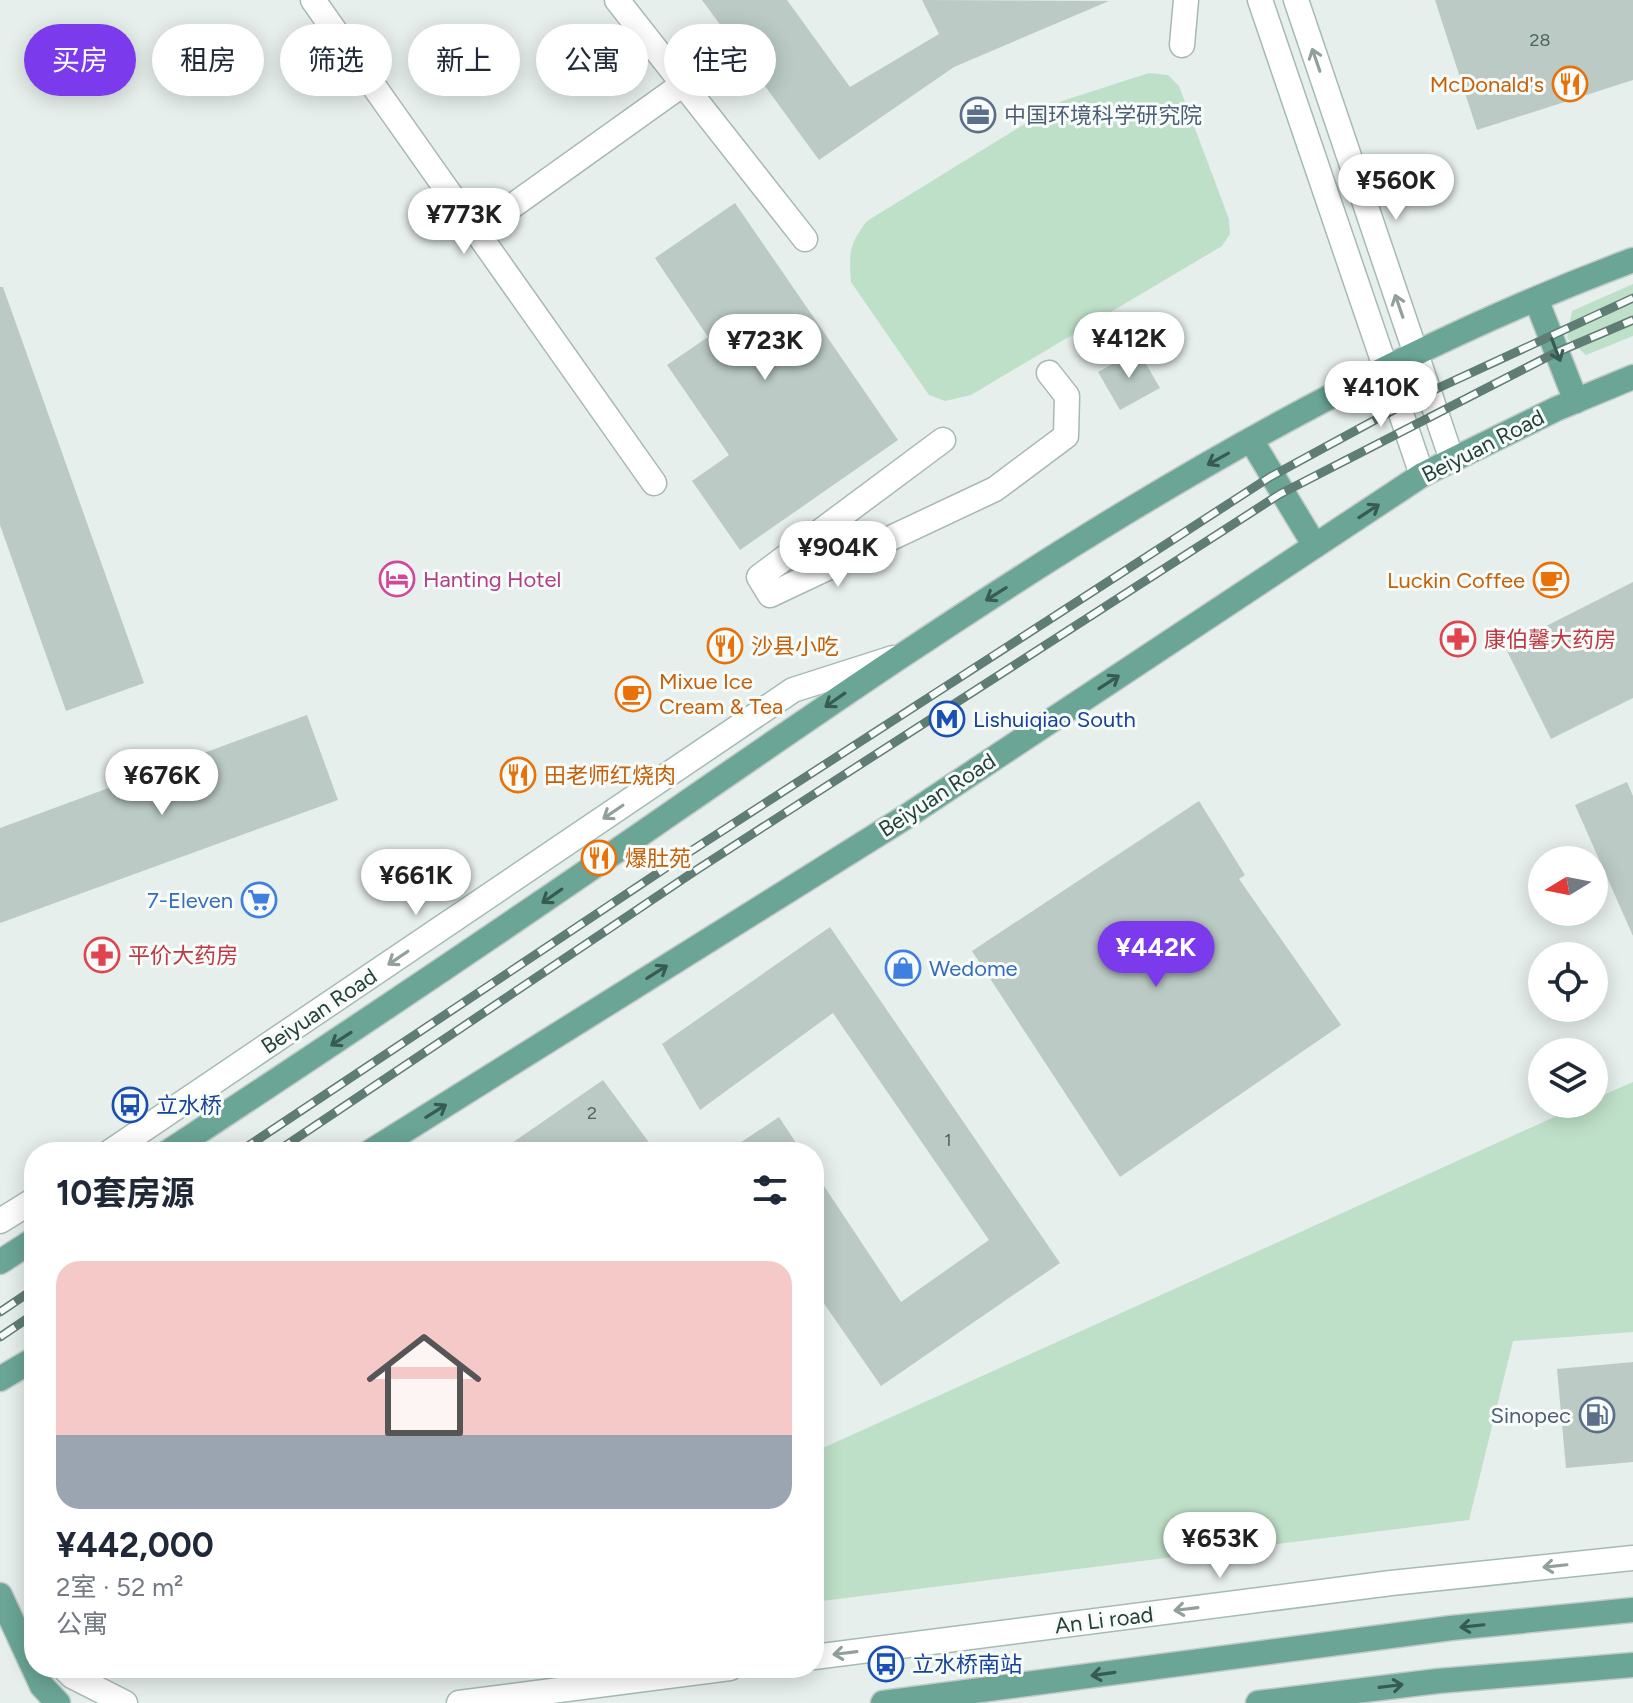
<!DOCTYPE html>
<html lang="zh">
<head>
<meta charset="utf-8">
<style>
  :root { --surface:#fff; --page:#f6f6f7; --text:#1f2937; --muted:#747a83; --line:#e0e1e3; --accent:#7c3aed }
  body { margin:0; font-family:Figtree,"Noto Sans SC",sans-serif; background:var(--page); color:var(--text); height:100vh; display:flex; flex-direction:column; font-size:30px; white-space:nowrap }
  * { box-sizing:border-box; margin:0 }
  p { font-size:26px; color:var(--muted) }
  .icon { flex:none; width:44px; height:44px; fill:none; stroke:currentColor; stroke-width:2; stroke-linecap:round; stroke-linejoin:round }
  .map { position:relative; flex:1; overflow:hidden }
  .drawer { position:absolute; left:24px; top:1142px; width:800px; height:536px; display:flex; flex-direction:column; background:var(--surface); border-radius:32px; box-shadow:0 4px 20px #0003 }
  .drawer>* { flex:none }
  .guide { position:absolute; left:24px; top:24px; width:800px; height:72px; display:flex; gap:16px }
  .needle { width:52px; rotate:260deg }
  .controls { position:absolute; left:1528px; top:846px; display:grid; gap:16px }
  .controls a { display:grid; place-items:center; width:80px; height:80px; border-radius:50%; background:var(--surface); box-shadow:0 4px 20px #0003; font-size:40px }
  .price { position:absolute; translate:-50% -68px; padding:0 18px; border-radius:28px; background:#fff; color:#222; font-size:26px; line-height:52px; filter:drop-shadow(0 2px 4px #0008) }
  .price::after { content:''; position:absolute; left:50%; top:48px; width:24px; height:18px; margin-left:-12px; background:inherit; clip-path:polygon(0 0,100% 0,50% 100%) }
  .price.selected { background:var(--accent); color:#fff }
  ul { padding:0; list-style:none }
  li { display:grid; align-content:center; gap:16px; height:424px; padding:0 32px }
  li+li { border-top:2px solid var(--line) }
  li span { display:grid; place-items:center; height:248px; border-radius:24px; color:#555 }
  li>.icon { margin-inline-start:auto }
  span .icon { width:144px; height:144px; fill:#fffc; stroke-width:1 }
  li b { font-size:34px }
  h2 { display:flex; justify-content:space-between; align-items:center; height:96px; padding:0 32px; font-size:34px }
  .tag { padding:0 28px; border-radius:36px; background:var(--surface); box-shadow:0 4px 20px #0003; font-size:28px; line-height:72px }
  .tag.selected { background:var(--accent); color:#fff }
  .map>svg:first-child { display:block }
  .green { fill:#bfe0c8 }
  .building { fill:#bbcac4 }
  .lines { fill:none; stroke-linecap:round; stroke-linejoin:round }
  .street-casing { stroke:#a8b8b2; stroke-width:27 }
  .secondary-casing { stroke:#a4bbb3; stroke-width:27 }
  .primary-casing { stroke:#c2cac8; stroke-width:27 }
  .street { stroke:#fff; stroke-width:24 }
  .secondary { stroke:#fff; stroke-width:24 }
  .primary { stroke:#6aa596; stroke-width:24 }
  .rail-casing { stroke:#5f7d75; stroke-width:9 }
  .rail { stroke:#f7fbf9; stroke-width:6; stroke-dasharray:18; stroke-linecap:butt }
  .oneway { stroke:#92a09c }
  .oneway2 { stroke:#365b51 }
  .labels { text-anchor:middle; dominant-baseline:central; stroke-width:6; stroke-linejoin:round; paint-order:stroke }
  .number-label { font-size:18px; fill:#4a645c }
  .food-label { font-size:22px; fill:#c56008; stroke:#f7fbf9; text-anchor:start }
  .service-label { font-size:22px; fill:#4e5e75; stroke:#f7fbf9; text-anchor:start }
  .street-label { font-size:22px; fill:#24423a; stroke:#f7fbf9 }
  .hotel-label { font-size:22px; fill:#b23c85; stroke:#f7fbf9; text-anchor:start }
  .health-label { font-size:22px; fill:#be3a42; stroke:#f7fbf9; text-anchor:start }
  .transit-label { font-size:22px; fill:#164399; stroke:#f7fbf9; text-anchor:start }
  .shop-label { font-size:22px; fill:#366cbe; stroke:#f7fbf9; text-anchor:end }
</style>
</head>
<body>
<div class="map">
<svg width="1633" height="1703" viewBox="0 0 1633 1703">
  <rect width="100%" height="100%" fill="#e6efeb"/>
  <path class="green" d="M1149 73 1168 75 1179 86 1229 219 1230 234 1222 246 971 395 945 401 929 395 851 282C849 253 849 244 867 221L1062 101Z
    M1633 284V336L1586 355 1567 338 1572 311Z
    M1633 1082V1332L1513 1341 1469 1520 814 1602V1452L1583 1104H1594V1099Z"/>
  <path class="building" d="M702 0H787L850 87 939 34 922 0 1109 1 954 67 819 160Z
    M1435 0H1633V80L1477 130Z
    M735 203 898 440 740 550 692 481 729 455 667 365 708 337 655 258Z
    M0 287H3L144 683 66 711 0 525Z
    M1138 350 1160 388 1120 410 1098 372Z
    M1633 582V698L1551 739 1505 647Z
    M307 715 338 800 0 923V828Z
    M1627 782 1633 796V936L1575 805Z
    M1199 801 1245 875 1239 879 1341 1025 1120 1177 972 951Z
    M830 927 1060 1263 881 1386 814 1289V1171L901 1302 989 1240 833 1013 700 1110 662 1044Z
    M603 1080 656 1152H499Z
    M779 1117 802 1152H726Z
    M1633 1362V1462L1566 1468 1557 1369Z"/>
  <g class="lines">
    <g class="street-casing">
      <path id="street" d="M313 0 654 483
        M617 0 805 239
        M1182 45 1186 0
        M476 232 683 84
        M943 440 759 577 770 595 995 489 1066 436 1067 396 1049 373"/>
    </g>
    <g class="secondary-casing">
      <path id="secondary" d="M1260 0 1422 475
        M1296 0 1452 460
        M110 1152 793 690 893 658
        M0 1221 34 1200
        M814 1657 1391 1583 1633 1558
        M64 1668 72 1676 125 1703
        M459 1703 730 1668"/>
    </g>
    <g class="primary-casing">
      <path id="primary" d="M1536 299 1576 401
        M1251 440 1315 546
        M168 1152C337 1041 504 929 670 814 974 604 1284 390 1633 260
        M370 1152 904 818 1422 475 1556 409 1633 377
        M0 1262 34 1240
        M0 1379 34 1359
        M0 1595 42 1686 58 1703
        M883 1703 1451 1628 1633 1610
        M1258 1703 1438 1681 1633 1665"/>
    </g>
    <use href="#street" class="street"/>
    <use href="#secondary" class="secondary"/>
    <use href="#primary" class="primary"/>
    <g class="rail-casing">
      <path id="rail" d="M239 1152 691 851 1270 477 1410 401 1633 298
        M276 1152 698 869 1280 494 1553 354 1633 320
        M0 1312 34 1289
        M0 1337 34 1314"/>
    </g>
    <use href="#rail" class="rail"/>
  </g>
  <defs><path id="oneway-shaft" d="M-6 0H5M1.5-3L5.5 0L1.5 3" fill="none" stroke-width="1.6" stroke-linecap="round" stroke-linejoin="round" transform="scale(2)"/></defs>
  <g class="oneway">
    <use href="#oneway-shaft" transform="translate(1316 60) rotate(-109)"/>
    <use href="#oneway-shaft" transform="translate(1399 306) rotate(-109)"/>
    <use href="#oneway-shaft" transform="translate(613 812) rotate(146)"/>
    <use href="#oneway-shaft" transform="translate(398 958) rotate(146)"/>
    <use href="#oneway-shaft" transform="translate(1555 1566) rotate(174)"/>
    <use href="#oneway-shaft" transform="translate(1186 1609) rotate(173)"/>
    <use href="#oneway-shaft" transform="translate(845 1653) rotate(173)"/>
  </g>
  <g class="oneway2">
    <use href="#oneway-shaft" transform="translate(1556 350) rotate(69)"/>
    <use href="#oneway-shaft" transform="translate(1218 459) rotate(151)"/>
    <use href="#oneway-shaft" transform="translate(1369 511) rotate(-33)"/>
    <use href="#oneway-shaft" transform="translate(996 594) rotate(148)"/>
    <use href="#oneway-shaft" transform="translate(1109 682) rotate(-33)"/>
    <use href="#oneway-shaft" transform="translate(835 700) rotate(145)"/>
    <use href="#oneway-shaft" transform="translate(552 896) rotate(145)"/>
    <use href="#oneway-shaft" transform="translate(657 972) rotate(-32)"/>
    <use href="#oneway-shaft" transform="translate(341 1039) rotate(147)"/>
    <use href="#oneway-shaft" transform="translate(436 1111) rotate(-32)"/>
    <use href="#oneway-shaft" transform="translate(1472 1626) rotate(174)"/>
    <use href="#oneway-shaft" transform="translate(1103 1674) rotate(172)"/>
    <use href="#oneway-shaft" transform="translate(1391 1686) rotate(-7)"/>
  </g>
  <defs>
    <g id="restaurant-ring" transform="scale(1.8)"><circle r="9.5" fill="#f7fbf9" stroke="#e8710a" stroke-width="1.5"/><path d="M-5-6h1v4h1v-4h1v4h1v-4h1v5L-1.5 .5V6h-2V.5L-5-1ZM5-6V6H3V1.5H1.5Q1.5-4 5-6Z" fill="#e8710a"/></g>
    <g id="office-ring" transform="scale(1.8)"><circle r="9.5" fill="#f7fbf9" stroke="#5c6f8a" stroke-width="1.5"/><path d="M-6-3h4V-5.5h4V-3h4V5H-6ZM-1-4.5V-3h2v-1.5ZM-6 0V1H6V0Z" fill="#5c6f8a"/></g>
    <g id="hotel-ring" transform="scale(1.8)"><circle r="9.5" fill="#f7fbf9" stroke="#d1479c" stroke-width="1.5"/><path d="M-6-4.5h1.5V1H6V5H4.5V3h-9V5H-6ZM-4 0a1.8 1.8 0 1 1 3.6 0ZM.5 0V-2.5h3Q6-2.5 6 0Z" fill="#d1479c"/></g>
    <g id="cafe-ring" transform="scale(1.8)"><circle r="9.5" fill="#f7fbf9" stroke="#e8710a" stroke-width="1.5"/><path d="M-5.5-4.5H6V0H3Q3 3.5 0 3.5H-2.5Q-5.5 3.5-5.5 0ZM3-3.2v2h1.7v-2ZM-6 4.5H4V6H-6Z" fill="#e8710a"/></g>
    <g id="pharmacy-ring" transform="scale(1.8)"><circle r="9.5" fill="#f7fbf9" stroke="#e0444e" stroke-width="1.5"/><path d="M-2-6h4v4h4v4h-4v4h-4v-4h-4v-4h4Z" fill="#e0444e"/></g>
    <g id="metro-ring" transform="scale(1.8)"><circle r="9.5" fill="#f7fbf9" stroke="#1a4fb4" stroke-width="1.5"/><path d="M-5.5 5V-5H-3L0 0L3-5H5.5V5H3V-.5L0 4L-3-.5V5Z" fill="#1a4fb4"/></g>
    <g id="supermarket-ring" transform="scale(1.8)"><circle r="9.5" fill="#f7fbf9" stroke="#3f7fe0" stroke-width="1.5"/><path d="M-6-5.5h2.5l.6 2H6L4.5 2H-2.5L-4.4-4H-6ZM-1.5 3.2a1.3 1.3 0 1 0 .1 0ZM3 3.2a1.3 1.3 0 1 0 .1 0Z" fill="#3f7fe0"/></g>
    <g id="shop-ring" transform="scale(1.8)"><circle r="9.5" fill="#f7fbf9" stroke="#3f7fe0" stroke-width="1.5"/><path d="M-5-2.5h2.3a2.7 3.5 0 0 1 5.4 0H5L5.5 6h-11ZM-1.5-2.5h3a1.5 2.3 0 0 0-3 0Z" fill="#3f7fe0"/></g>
    <g id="bus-ring" transform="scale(1.8)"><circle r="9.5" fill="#f7fbf9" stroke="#1a4fb4" stroke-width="1.5"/><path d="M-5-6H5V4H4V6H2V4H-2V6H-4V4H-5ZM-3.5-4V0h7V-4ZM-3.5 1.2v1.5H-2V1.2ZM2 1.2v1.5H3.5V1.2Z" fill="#1a4fb4"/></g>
    <g id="fuel-ring" transform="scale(1.8)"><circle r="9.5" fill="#f7fbf9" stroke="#5c6f8a" stroke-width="1.5"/><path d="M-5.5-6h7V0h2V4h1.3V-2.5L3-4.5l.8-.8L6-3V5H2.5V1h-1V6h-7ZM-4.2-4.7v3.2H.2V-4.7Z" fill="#5c6f8a"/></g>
  </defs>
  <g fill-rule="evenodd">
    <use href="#restaurant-ring" x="1570" y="84"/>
    <use href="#office-ring" x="978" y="115"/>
    <use href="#hotel-ring" x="397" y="579"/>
    <use href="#cafe-ring" x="1551" y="580"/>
    <use href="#pharmacy-ring" x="1458" y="639"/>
    <use href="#restaurant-ring" x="725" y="646"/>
    <use href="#cafe-ring" x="633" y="694"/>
    <use href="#metro-ring" x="947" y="719"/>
    <use href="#restaurant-ring" x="518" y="775"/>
    <use href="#restaurant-ring" x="599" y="858"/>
    <use href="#supermarket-ring" x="259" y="900"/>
    <use href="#pharmacy-ring" x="102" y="955"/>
    <use href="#shop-ring" x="903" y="968"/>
    <use href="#bus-ring" x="130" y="1105"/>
    <use href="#fuel-ring" x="1597" y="1415"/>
    <use href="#bus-ring" x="886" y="1664"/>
  </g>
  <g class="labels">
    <g class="number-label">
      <text x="1540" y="40">28</text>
      <text x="592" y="1113">2</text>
      <text x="948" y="1140">1</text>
    </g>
    <g class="food-label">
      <text x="1544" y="84" text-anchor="end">McDonald's</text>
      <text x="1525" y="580" text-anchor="end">Luckin Coffee</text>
      <text x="751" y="646">沙县小吃</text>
      <text x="659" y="681">Mixue Ice<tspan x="659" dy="25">Cream &amp; Tea</tspan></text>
      <text x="544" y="775">田老师红烧肉</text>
      <text x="625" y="858">爆肚苑</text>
    </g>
    <g class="service-label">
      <text x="1004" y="115">中国环境科学研究院</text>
      <text x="1571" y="1415" text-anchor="end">Sinopec</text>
    </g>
    <g class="street-label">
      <text transform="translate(1483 446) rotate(-27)">Beiyuan Road</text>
      <text transform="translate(937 795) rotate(-33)">Beiyuan Road</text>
      <text transform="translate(319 1011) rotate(-34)">Beiyuan Road</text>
      <text transform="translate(1104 1620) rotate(-7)">An Li road</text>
    </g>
    <g class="hotel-label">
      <text x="423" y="579">Hanting Hotel</text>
    </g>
    <g class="health-label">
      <text x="1484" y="639">康伯馨大药房</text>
      <text x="128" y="955">平价大药房</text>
    </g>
    <g class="transit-label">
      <text x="973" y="719">Lishuiqiao South</text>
      <text x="156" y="1105">立水桥</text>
      <text x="912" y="1664">立水桥南站</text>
    </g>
    <g class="shop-label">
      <text x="233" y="900">7-Eleven</text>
      <text x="929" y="968" text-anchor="start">Wedome</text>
    </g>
  </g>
</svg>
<div class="controls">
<a><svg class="needle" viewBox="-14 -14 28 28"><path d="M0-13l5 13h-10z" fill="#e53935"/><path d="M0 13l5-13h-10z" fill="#747a83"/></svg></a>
<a><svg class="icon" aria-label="locate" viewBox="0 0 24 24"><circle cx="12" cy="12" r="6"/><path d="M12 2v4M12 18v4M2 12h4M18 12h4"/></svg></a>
<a><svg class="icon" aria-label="layers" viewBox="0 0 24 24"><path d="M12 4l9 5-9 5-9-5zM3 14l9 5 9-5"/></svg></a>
</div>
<b class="price" style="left:1396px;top:222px">¥560K</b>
<b class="price" style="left:464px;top:256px">¥773K</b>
<b class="price" style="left:1129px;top:380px">¥412K</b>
<b class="price" style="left:765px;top:382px">¥723K</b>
<b class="price" style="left:1381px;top:429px">¥410K</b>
<b class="price" style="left:838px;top:589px">¥904K</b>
<b class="price" style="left:162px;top:817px">¥676K</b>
<b class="price" style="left:416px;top:917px">¥661K</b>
<b class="price selected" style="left:1156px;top:989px">¥442K</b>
<b class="price" style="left:1220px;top:1580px">¥653K</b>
<div class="guide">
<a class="tag selected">买房</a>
<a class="tag">租房</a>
<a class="tag">筛选</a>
<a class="tag">新上</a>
<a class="tag">公寓</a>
<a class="tag">住宅</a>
</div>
<section class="drawer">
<h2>10套房源<svg class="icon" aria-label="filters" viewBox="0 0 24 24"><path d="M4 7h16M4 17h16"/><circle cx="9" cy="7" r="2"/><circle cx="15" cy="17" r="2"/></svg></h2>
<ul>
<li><span style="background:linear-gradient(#f6c9c9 70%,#9aa5b1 0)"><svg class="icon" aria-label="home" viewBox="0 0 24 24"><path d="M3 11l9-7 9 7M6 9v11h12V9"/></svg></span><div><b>¥442,000</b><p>2室 · 52 m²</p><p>公寓</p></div></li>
</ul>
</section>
</div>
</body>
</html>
